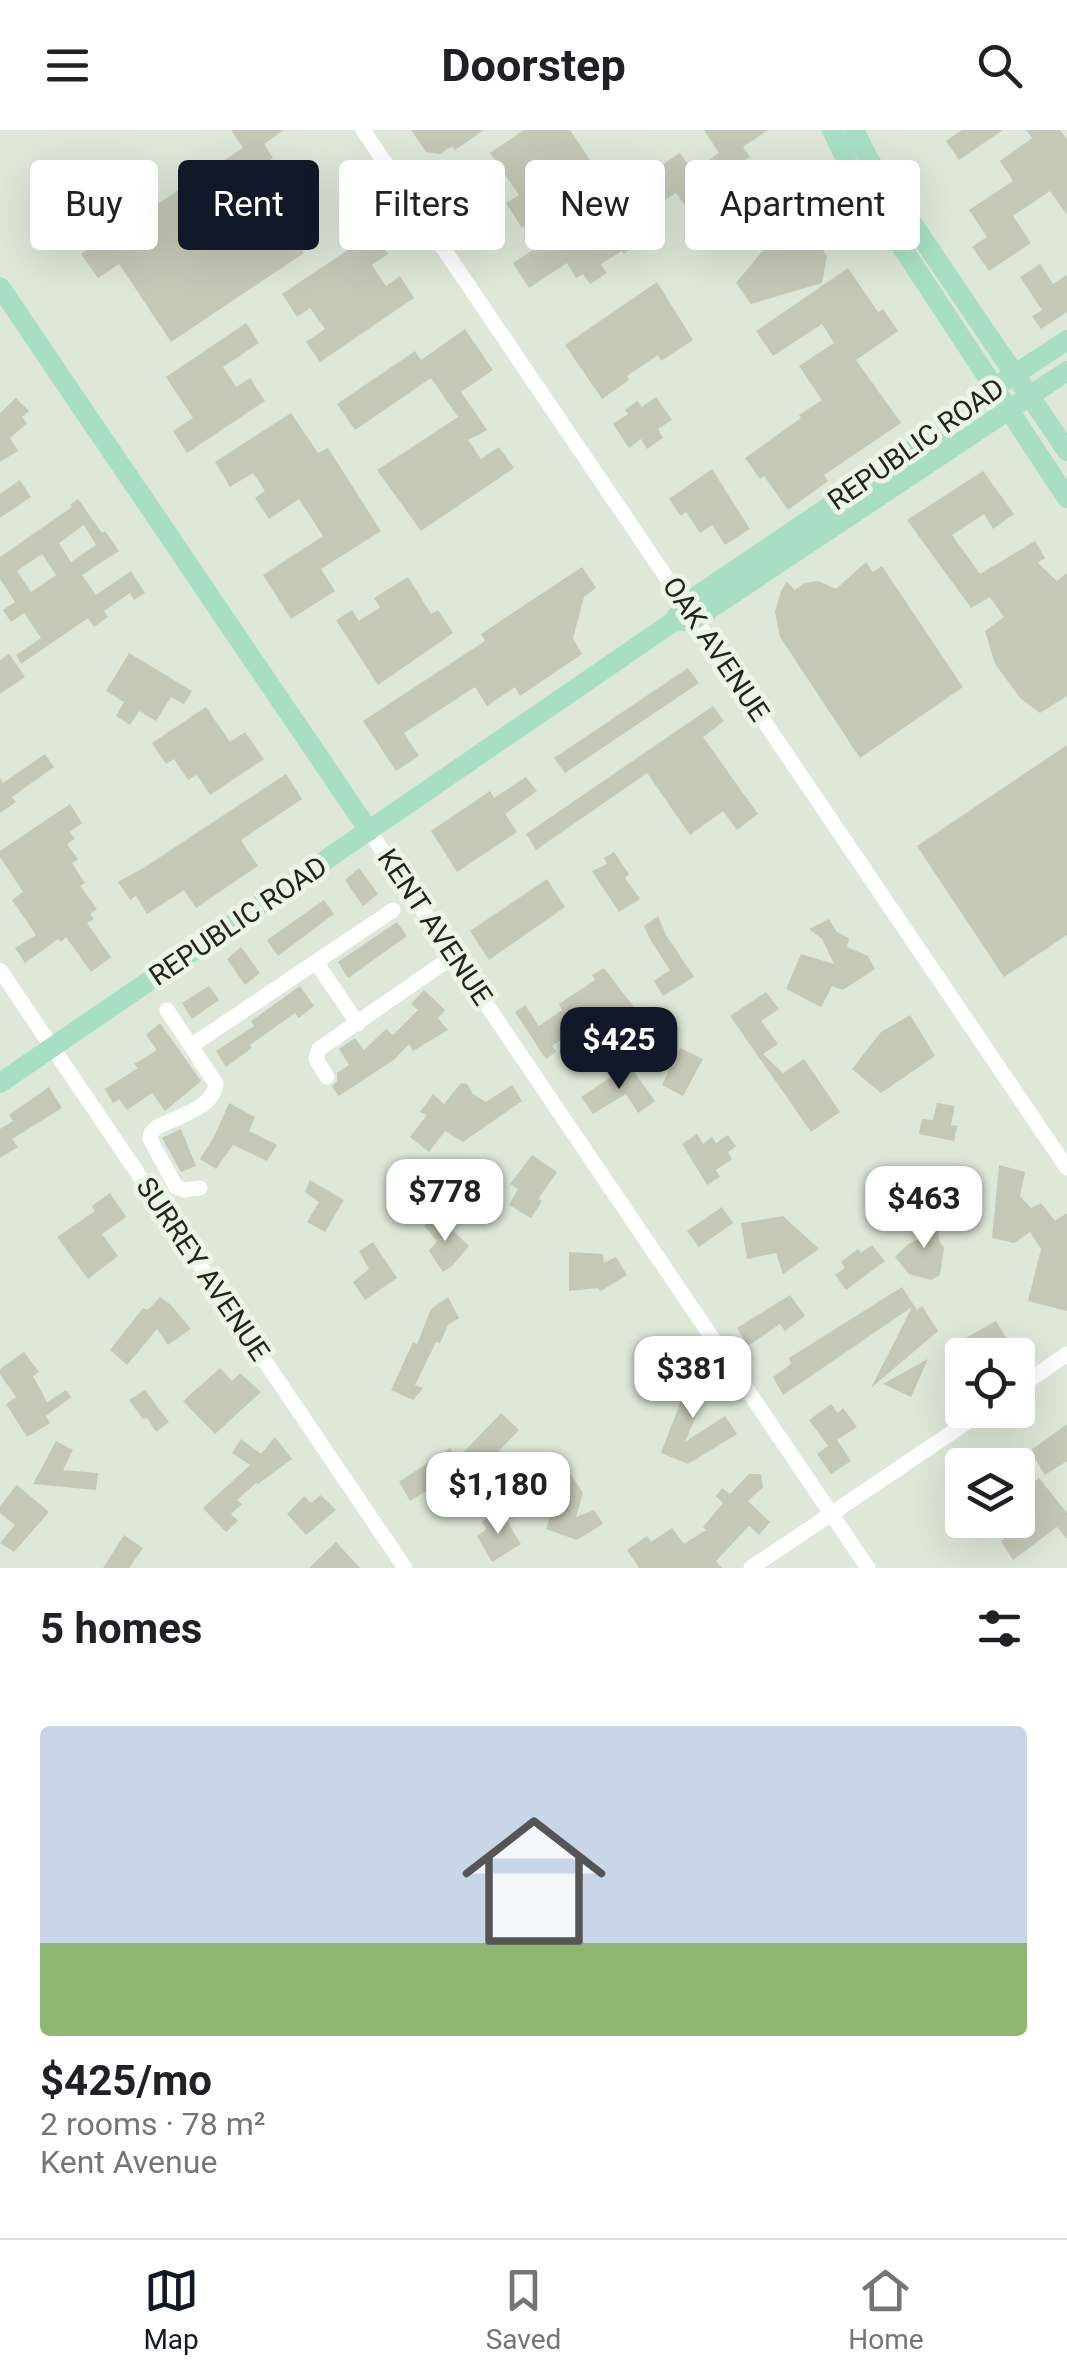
<!DOCTYPE html>
<html lang="en">
<head>
<meta charset="utf-8">
<style>
  :root { --surface:#fff; --page:#f6f6f6; --text:#202124; --muted:#757577; --line:#e0e0e0; --accent:#111827 }
  body { margin:0; font-family:Roboto,sans-serif; background:var(--page); color:var(--text); height:100vh; display:flex; flex-direction:column; font-size:38px; white-space:nowrap }
  * { box-sizing:border-box; margin:0 }
  p { font-size:32px; color:var(--muted) }
  .icon { flex:none; width:55px; height:55px; fill:none; stroke:currentColor; stroke-width:2; stroke-linecap:round; stroke-linejoin:round }
  .map { position:relative; height:1438px; overflow:hidden }
  .drawer { display:flex; flex-direction:column; background:var(--surface); flex:1 }
  .drawer>* { flex:none }
  .top-card { position:absolute; left:30px; top:30px; width:1008px; height:90px; display:flex; gap:20px }
  .fabs { position:absolute; left:945px; top:1208px; display:grid; gap:20px }
  .fabs a { display:grid; place-items:center; width:90px; height:90px; border-radius:10px; background:var(--surface); box-shadow:0 10px 40px #0002; font-size:50px }
  .price { position:absolute; translate:-50% -85px; padding:0 22px; border-radius:20px; background:#fff; color:#222; font-size:32px; line-height:65px; filter:drop-shadow(0 2px 5px #0008) }
  .price::after { content:''; position:absolute; left:50%; top:60px; width:30px; height:22px; margin-left:-15px; background:inherit; clip-path:polygon(0 0,100% 0,50% 100%) }
  .price.on { background:var(--accent); color:#fff }
  ul { padding:0; list-style:none }
  li { display:grid; align-content:center; gap:20px; height:530px; padding:0 40px }
  li+li { border-top:2px solid var(--line) }
  li span { display:grid; place-items:center; height:310px; border-radius:10px; color:#555 }
  li>.icon { margin-inline-start:auto }
  span .icon { width:180px; height:180px; fill:#fffc; stroke-width:1 }
  li b { font-size:42px }
  h2 { display:flex; justify-content:space-between; align-items:center; height:120px; padding:0 40px; font-size:42px }
  .tag { padding:0 35px; border-radius:10px; background:var(--surface); box-shadow:0 10px 40px #0002; font-size:35px; line-height:90px }
  .tag.on { background:var(--accent); color:#fff }
  header { display:flex; justify-content:space-between; align-items:center; height:130px; padding:0 40px; background:var(--surface); font-size:45px; font-weight:700 }
  .menu { display:flex; justify-content:space-around; align-items:center; height:140px; border-top:2px solid var(--line); background:var(--surface); font-size:28px; color:var(--muted) }
  .menu a { display:grid; justify-items:center; gap:5px }
  .menu .on { color:var(--accent) }
  .map>svg:first-child { display:block }
  .building { fill:#c6c8b6; fill-rule:evenodd }
  .lines { fill:none; stroke-linecap:round; stroke-linejoin:round }
  .minor { stroke:#fff; stroke-width:15 }
  .major { stroke:#a8dfc4; stroke-width:20 }
  .labels { text-anchor:middle; dominant-baseline:central; stroke-width:10; stroke-linejoin:round; paint-order:stroke }
  .street-label { font-size:28px; fill:#21251f; stroke:#eaf5e5 }
</style>
</head>
<body>
<header><svg class="icon" aria-label="menu" viewBox="0 0 24 24"><path d="M4 6h16M4 12h16M4 18h16"/></svg>Doorstep<svg class="icon" aria-label="search" viewBox="0 0 24 24"><circle cx="10" cy="10" r="6"/><path d="M15 15l6 6"/></svg></header>
<div class="map">
<svg width="1067" height="1438" viewBox="0 0 1067 1438">
  <rect width="100%" height="100%" fill="#dde8d8"/>
  <path class="building" d="M231 0H284L264 14 273 28 178 91 191 110 263 62 304 123 171 212 119 134 98 148 81 124 91 117 79 98 47 119 33 97 113 43 129 66 115 76 127 94 243 18Z
    M411 0H484L455 20 452 16 440 24 426 22Z
    M524 0H570L600 45 522 98 506 73 519 65 490 23Z
    M704 0H768L743 17 750 27 745 30 751 38 711 65 712 67 696 78 692 73 686 77 676 63 654 77 658 83 638 96 640 100 635 103 641 112 624 124 622 121 601 134 607 143 590 154 583 144 576 148 567 133 529 158 513 133 572 94 585 114 611 96 598 78 680 23 693 41 719 23Z
    M962 0H1003L959 30 946 11Z
    M1026 0H1060L1067 9V85L1050 61 1013 86 1031 113 989 141 972 117 987 107 969 80 1013 51 1000 31 1032 8Z
    M810 51 822 68 785 94 811 102 827 126 822 153 751 174 736 153 765 118 748 95Z
    M373 103 388 124 372 135 386 156 400 146 414 168 320 232 306 212 325 199 310 178 297 187 282 164Z
    M1040 134 1053 154 1067 145V182L1041 199 1032 186 1042 180 1020 147Z
    M848 138 878 182 883 179 898 201 856 230 901 293 824 345 828 351 788 380 764 346 760 349 745 328 801 288 799 285 822 270 799 236 834 213 822 194 773 226 756 201Z
    M657 152 693 210 661 231 658 225 627 246 629 250 602 269 565 215Z
    M246 193 259 213 223 237 236 257 250 248 265 271 187 323 173 301 193 288 166 247Z
    M465 199 493 240 461 262 487 300 468 310 481 329 499 317 514 338 421 401 377 340 458 287 431 248 355 300 337 274 415 221 421 230Z
    M656 267 672 290 658 299 663 308 647 319 641 309 629 318 613 294 628 284 625 280 637 271 642 277Z
    M16 268 29 281 22 287 27 293 10 308 18 321 0 332V283Z
    M291 283 318 323 328 318 381 401 321 439 335 461 291 489 263 445 323 406 299 369 269 389 255 368 265 361 253 343 230 357 215 332Z
    M712 339 750 399 725 415 712 395 700 403 686 382 681 386 669 369Z
    M983 341 1014 384 993 399 984 384 952 405 980 444 1035 411 1045 428 1038 433 1057 451 1067 443V566L1040 583 1020 568 995 534 985 501 1004 487 990 467 971 478 907 390Z
    M20 350 31 367 0 388V364Z
    M78 369 102 403 105 401 119 421 82 445 96 465 131 441 145 463 134 470 130 463 104 481 108 487 94 497 88 488 21 534 16 525 41 508 24 483 11 492 3 480 15 472 0 449V427L72 377 70 375ZM84 395 96 415 71 432 59 413ZM42 424 56 445 31 462 17 441Z
    M866 432 873 442 882 436 963 557 860 628 780 507 775 482 781 461 787 452 795 460 804 453 818 451 836 459Z
    M582 437 596 458 584 467 573 508 582 524 520 566 515 557 487 576 475 557 404 603 419 626 396 641 363 591 485 511 481 504Z
    M408 447 431 484 438 480 453 503 378 555 336 490 352 480 359 491 380 477 374 468Z
    M129 523 192 561 184 574 171 567 156 591 139 581 130 595 116 586 124 572 106 561Z
    M9 524 25 547 0 564V530Z
    M688 538 699 553 565 643 554 628Z
    M713 576 724 591 703 607 758 684 737 700 723 681 690 705 647 643 536 720 526 704Z
    M206 577 230 612 245 602 264 629 210 665 197 645 188 650 174 629 166 634 152 613Z
    M1067 615V805L1004 847 917 716Z
    M45 624 54 637 12 667 16 672 0 683V648L3 653Z
    M286 644 302 669 241 710 258 736 196 778 184 760 147 784 136 766 130 770 118 752 145 737Z
    M526 647 537 661 505 684 517 702 457 742 431 701 490 661 494 668Z
    M70 674 82 693 70 702 75 709 67 714 78 729 72 733 85 753 80 756 97 779 90 784 94 789 87 793 111 827 91 842 66 807 61 812 58 809 25 833 15 818 36 805 12 770 23 762 0 727V721Z
    M614 722 629 744 625 748 640 769 619 782 592 741 607 734 604 728Z
    M359 738 378 764 363 776 345 750Z
    M547 749 565 777 489 830 470 801Z
    M324 770 334 784 278 826 267 810Z
    M658 786 666 805 694 847 663 866 654 851 670 840 651 811 644 796Z
    M829 789 837 802 849 808 847 817 868 826 875 839 843 860 832 856 821 877 786 859 801 824 834 834 822 809 809 799Z
    M397 792 407 806 348 848 338 832Z
    M241 817 260 843 245 855 227 829Z
    M604 838 640 885 592 918 576 900 552 916 556 922 546 929 515 882 525 875 539 896 562 880 559 874 595 850 592 845Z
    M209 856 219 870 192 889 182 873Z
    M300 856 314 876 299 888 295 883 250 915 252 918 226 937 216 921 254 896 251 891Z
    M424 860 445 880 438 888 448 900 413 921 409 914 395 929 339 966 332 957 337 951V943L349 935 339 919 355 908 364 920 386 899 393 905 418 880 411 874Z
    M766 862 779 879 761 891 778 914 763 924 783 943 804 929 840 982 811 1002 730 886Z
    M910 885 935 926 881 963 852 939 881 902Z
    M160 893 201 951 165 981 152 963 127 980 119 969 113 973 105 959 138 938 134 934 157 920 146 905Z
    M680 918 703 929 683 966 662 955Z
    M629 935 655 971 638 983 626 964 593 984 581 967Z
    M461 953 467 954 473 964 486 972 512 955 522 971 463 1012 445 1001 429 1022 410 1007 427 985 420 982 433 964 444 974Z
    M49 957 62 978 12 1009 18 1017 0 1028V999L13 991 9 985Z
    M229 973 255 987 249 1001 277 1015 267 1031 233 1015 216 1039 200 1029 214 1007Z
    M937 973 955 976 951 995 957 996 954 1011 919 1004 922 989 933 990Z
    M181 999 196 1036 181 1042 162 1008Z
    M697 1004 703 1014 712 1007 716 1013 728 1005 736 1016 728 1022 732 1029 716 1040 720 1047 707 1055 682 1014Z
    M532 1025 557 1042 538 1069 542 1071 531 1088 509 1075 518 1059 510 1054Z
    M999 1035 1025 1042 1020 1066 1031 1078 1041 1073 1055 1091 1067 1083V1181L1028 1171 1041 1119 1030 1102 1014 1113 992 1108Z
    M310 1050 344 1070 325 1102 307 1092 319 1072 305 1062Z
    M110 1063 126 1087 102 1104 118 1126 88 1149 57 1107 95 1081 92 1076Z
    M722 1077 733 1093 699 1117 687 1101Z
    M921 1082 937 1085 939 1110 944 1118 940 1145 931 1150 909 1144 895 1127 908 1114 920 1108Z
    M435 1084 469 1116 452 1136 443 1142 429 1121 437 1111 424 1096Z
    M783 1086 819 1119 783 1144 776 1123 747 1129 741 1093Z
    M373 1112 397 1148 365 1170 353 1152 369 1139 359 1121Z
    M872 1115 885 1131 846 1160 835 1145 845 1138 841 1132 858 1119 861 1123Z
    M569 1122 603 1124 604 1133 616 1127 627 1145 601 1161 598 1158 569 1161Z
    M902 1157 917 1180 922 1176 938 1201 871 1258 912 1177 783 1265 773 1247 791 1234 789 1228Z
    M790 1165 805 1186 785 1201 780 1194 748 1216 737 1198Z
    M160 1167 171 1175 191 1199 168 1215 157 1199 127 1235 110 1220 143 1178 148 1180Z
    M448 1167 459 1188 448 1195 440 1213 436 1212 415 1255 423 1258 413 1270 391 1260 413 1212 417 1214 431 1179Z
    M996 1191 1013 1219 1005 1225H962V1238L948 1218Z
    M24 1222 39 1242 33 1246 47 1272 66 1260 71 1267 46 1286 50 1293 27 1307 6 1274 16 1267 0 1244V1239Z
    M928 1229 911 1267 883 1254Z
    M688 1231 708 1258 685 1312 725 1286 737 1304 688 1334 661 1323 684 1263 671 1243Z
    M220 1238 232 1251 240 1243 261 1262 215 1304 183 1271Z
    M145 1260 169 1292 156 1302 147 1288 143 1289 129 1270Z
    M831 1274 838 1283 843 1278 857 1297 837 1310 851 1331 831 1344 817 1324 828 1316 809 1290Z
    M501 1283 519 1300 480 1341 472 1333 410 1371 399 1352 450 1318 457 1329Z
    M1067 1294V1331L1045 1345 1030 1321Z
    M275 1307 292 1329 258 1354 256 1353 237 1370 242 1374 231 1384 238 1391 226 1402 203 1378 250 1335 232 1323 241 1309 261 1324Z
    M56 1311 73 1320 63 1340 98 1343 96 1360 33 1354Z
    M556 1322 583 1363 576 1387 594 1380 603 1394 577 1410 546 1399 556 1368 542 1363 534 1350 544 1343 538 1334Z
    M749 1344H761L763 1357 748 1371 770 1392 759 1405 749 1396 716 1431 722 1438H639L627 1420 647 1406 651 1412 672 1398 684 1414 706 1400 703 1397 723 1373 716 1366 722 1358 730 1364Z
    M1039 1348 1067 1383V1409L1057 1397 1013 1430 1001 1411 1036 1386 1018 1384V1364Z
    M17 1355 49 1382 14 1422 0 1413 15 1395 0 1383V1376Z
    M321 1365 336 1380 306 1405 287 1384 304 1366 311 1373Z
    M500 1380 521 1414 492 1432 477 1406 486 1399 482 1392Z
    M124 1405 143 1418 129 1438H103Z
    M336 1412 360 1438H309Z"/>
  <g class="lines">
    <path class="minor" d="M363 0 1067 1038
      M369 701 868 1438
      M316 832 358 894
      M0 840 405 1438
      M167 880 216 954C213 978 177 987 157 997L151 1003 150 1009 176 1057 184 1060 200 1058
      M191 916 393 780
      M327 947 316 929 319 919 455 825
      M1018 1258 1067 1224
      M751 1438 985 1280"/>
    <path class="major" d="M832 0 851 40 1067 368
      M854 0 869 30 1067 321
      M0 157 369 701
      M673 492 695 489 1067 241
      M0 953 673 492 685 474 939 302 994 258 1067 210"/>
  </g>
  <g class="labels">
    <g class="street-label">
      <text transform="translate(916 314) rotate(-35)">REPUBLIC ROAD</text>
      <text transform="translate(716 519) rotate(56)">OAK AVENUE</text>
      <text transform="translate(238 791) rotate(-34)">REPUBLIC ROAD</text>
      <text transform="translate(435 797) rotate(56)">KENT AVENUE</text>
      <text transform="translate(203 1139) rotate(56)">SURREY AVENUE</text>
    </g>
  </g>
</svg>
<div class="fabs">
<a><svg class="icon" aria-label="locate" viewBox="0 0 24 24"><circle cx="12" cy="12" r="6"/><path d="M12 2v4M12 18v4M2 12h4M18 12h4"/></svg></a>
<a><svg class="icon" aria-label="layers" viewBox="0 0 24 24"><path d="M12 4l9 5-9 5-9-5zM3 14l9 5 9-5"/></svg></a>
</div>
<b class="price on" style="left:619px;top:962px">$425</b>
<b class="price" style="left:445px;top:1114px">$778</b>
<b class="price" style="left:924px;top:1121px">$463</b>
<b class="price" style="left:693px;top:1291px">$381</b>
<b class="price" style="left:498px;top:1407px">$1,180</b>
<div class="top-card">
<a class="tag">Buy</a>
<a class="tag on">Rent</a>
<a class="tag">Filters</a>
<a class="tag">New</a>
<a class="tag">Apartment</a>
</div>
</div>
<section class="drawer">
<h2>5 homes<svg class="icon" aria-label="filters" viewBox="0 0 24 24"><path d="M4 7h16M4 17h16"/><circle cx="9" cy="7" r="2"/><circle cx="15" cy="17" r="2"/></svg></h2>
<ul>
<li><span style="background:linear-gradient(#c9d6e8 70%,#8fb573 0)"><svg class="icon" aria-label="home" viewBox="0 0 24 24"><path d="M3 11l9-7 9 7M6 9v11h12V9"/></svg></span><div><b>$425/mo</b><p>2 rooms · 78 m²</p><p>Kent Avenue</p></div></li>
</ul>
</section>
<nav class="menu">
<a class="on"><svg class="icon" aria-label="map" viewBox="0 0 24 24"><path d="M3 6l6-2 6 2 6-2v14l-6 2-6-2-6 2zM9 4v14M15 6v14"/></svg>Map</a>
<a><svg class="icon" aria-label="saved" viewBox="0 0 24 24"><path d="M7 4h10v16l-5-4-5 4z"/></svg>Saved</a>
<a><svg class="icon" aria-label="home" viewBox="0 0 24 24"><path d="M3 11l9-7 9 7M6 9v11h12V9"/></svg>Home</a>
</nav>
</body>
</html>
